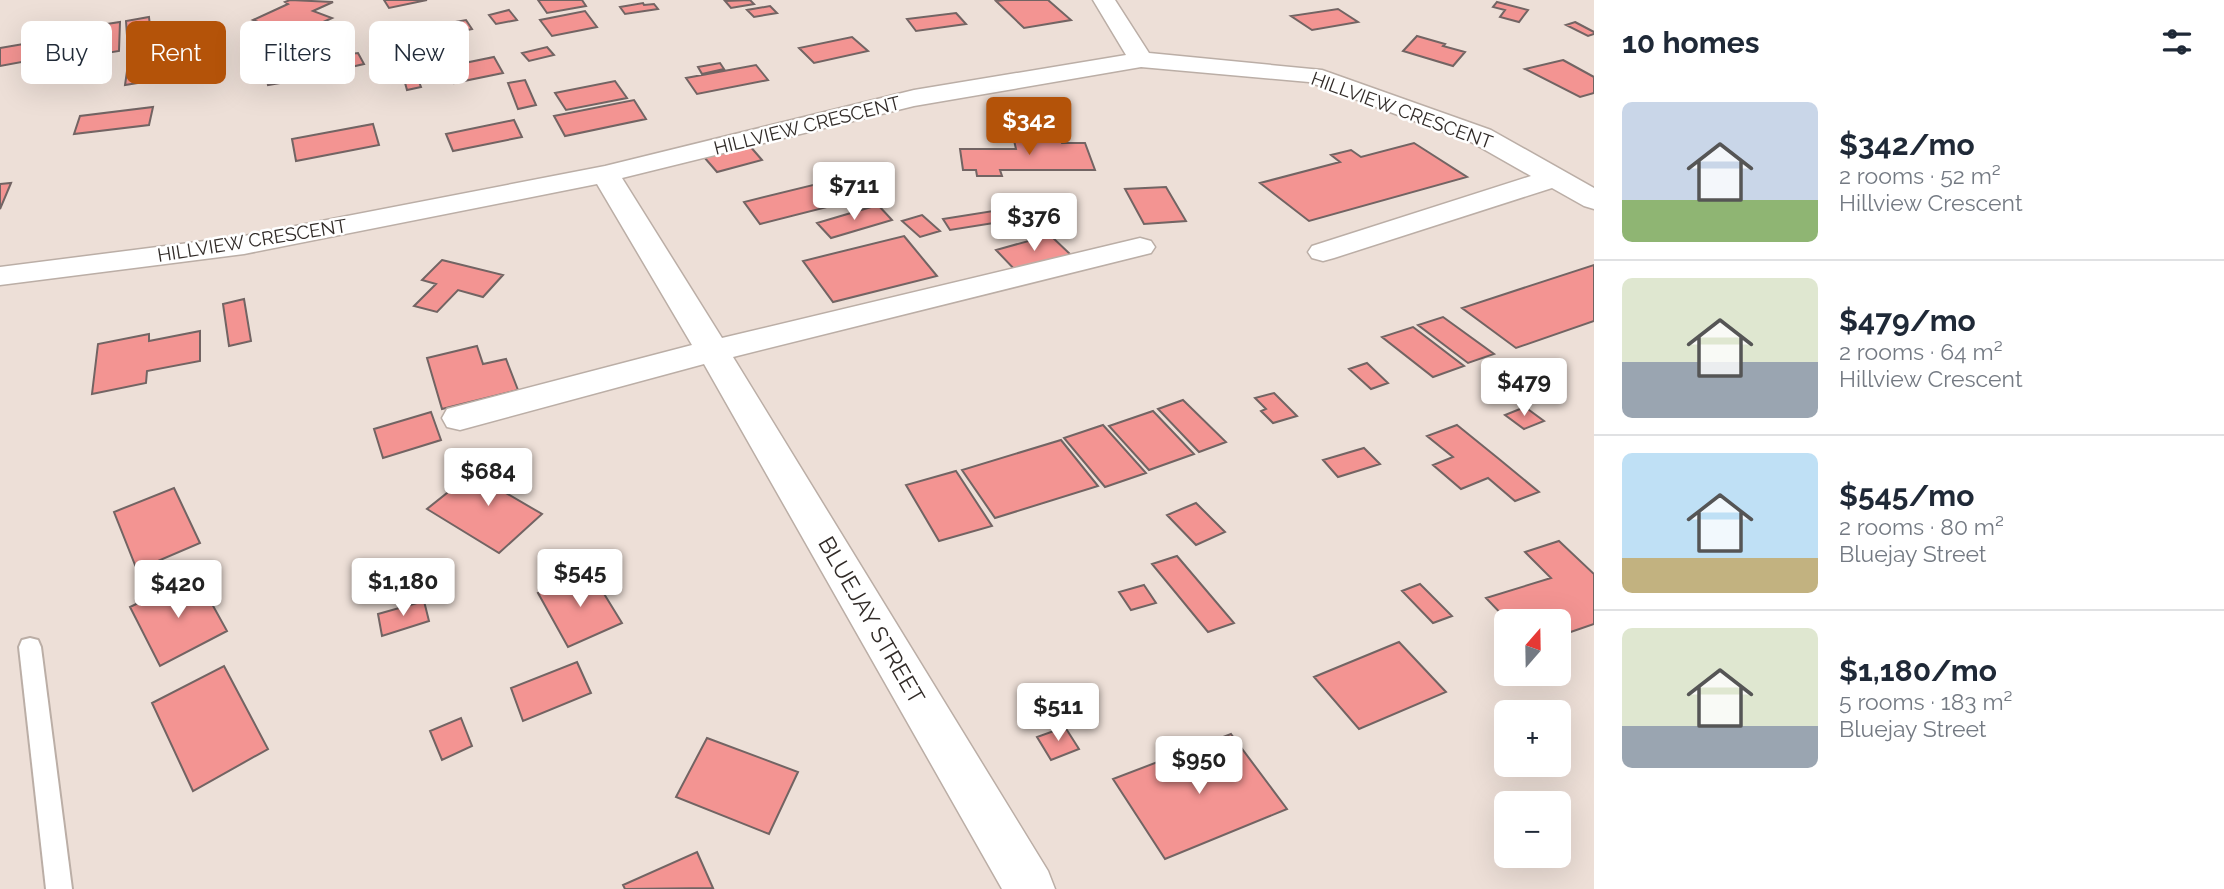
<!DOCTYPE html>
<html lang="en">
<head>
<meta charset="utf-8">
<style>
  :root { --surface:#fff; --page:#f6f6f7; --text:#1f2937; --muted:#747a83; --line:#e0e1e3; --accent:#b45309 }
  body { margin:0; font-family:Raleway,sans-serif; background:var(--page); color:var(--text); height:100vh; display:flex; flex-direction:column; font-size:26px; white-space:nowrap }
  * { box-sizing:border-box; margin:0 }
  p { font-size:23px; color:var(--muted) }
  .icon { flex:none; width:38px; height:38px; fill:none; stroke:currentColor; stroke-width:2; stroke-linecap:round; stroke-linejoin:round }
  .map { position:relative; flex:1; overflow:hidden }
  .side { display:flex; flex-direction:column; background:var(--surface); width:630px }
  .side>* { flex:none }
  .top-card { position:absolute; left:21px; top:21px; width:665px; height:63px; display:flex; gap:14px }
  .needle { width:46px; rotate:20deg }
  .buttons { position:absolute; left:1494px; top:609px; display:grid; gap:14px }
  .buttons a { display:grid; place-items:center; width:77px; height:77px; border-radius:10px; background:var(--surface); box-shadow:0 7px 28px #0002; font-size:35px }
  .price { position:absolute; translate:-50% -60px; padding:0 16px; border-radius:7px; background:#fff; color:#222; font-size:23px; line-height:46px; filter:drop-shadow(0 2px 4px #0008) }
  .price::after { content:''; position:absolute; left:50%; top:42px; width:21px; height:16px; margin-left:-10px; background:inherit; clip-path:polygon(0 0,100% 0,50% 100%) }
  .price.current { background:var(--accent); color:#fff }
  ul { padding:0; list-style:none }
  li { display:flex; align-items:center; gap:21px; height:175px; padding:0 28px }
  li+li { border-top:2px solid var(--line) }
  li span { display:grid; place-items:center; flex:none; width:196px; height:140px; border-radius:10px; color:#555 }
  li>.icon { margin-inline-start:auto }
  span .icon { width:84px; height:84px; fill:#fffc; stroke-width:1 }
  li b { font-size:30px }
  h2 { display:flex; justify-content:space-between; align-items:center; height:84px; padding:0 28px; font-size:30px }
  .chip { padding:0 24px; border-radius:10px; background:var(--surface); box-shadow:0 7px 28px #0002; font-size:24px; line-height:63px }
  .chip.current { background:var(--accent); color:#fff }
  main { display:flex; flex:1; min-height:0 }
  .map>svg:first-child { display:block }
  .building { fill:#f39492; stroke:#726463; stroke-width:2 }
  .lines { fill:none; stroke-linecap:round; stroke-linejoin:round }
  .service-casing { stroke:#bbaea6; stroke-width:4 }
  .minor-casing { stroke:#bbaea6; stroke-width:3 }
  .service { fill:#fff; fill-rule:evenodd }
  .minor { fill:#fff; fill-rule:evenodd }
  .labels { text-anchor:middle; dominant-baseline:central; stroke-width:5; stroke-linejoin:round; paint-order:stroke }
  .far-street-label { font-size:19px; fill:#312b28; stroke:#fff }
  .street-label { font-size:23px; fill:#312b28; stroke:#fff }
</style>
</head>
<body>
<main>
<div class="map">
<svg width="1594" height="889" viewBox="0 0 1594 889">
  <rect width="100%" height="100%" fill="#eddfd7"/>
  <path class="building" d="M290 0 333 2 313 11 332 18 293 36 253 20 288 4 285 2Z
    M384 0H427L389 8Z
    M538 0H582L586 6 547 13Z
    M750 0 754 4 731 8 725 1Z
    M1005 0H1048L1071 20 1024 28 996 1Z
    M1497 2 1528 10 1519 22 1500 17 1505 10 1493 7Z
    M643 3 644 5 654 4 658 9 625 14 620 7Z
    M770 6 777 13 754 17 747 10Z
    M1338 9 1358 22 1312 30 1291 16Z
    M509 10 517 20 496 24 489 15Z
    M585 11 597 27 552 36 540 20Z
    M956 13 966 24 916 31 907 19Z
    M149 17 152 45 128 50 126 21Z
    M466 20 472 29 438 36 433 26Z
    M120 22 119 51 58 61 61 31Z
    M1575 22 1594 32V34L1588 36 1566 25Z
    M1417 36 1445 44 1443 46 1465 52 1453 66 1403 51Z
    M852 37 868 51 814 63 799 48Z
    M53 39 54 56 0 66V48Z
    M343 42 350 54 358 53 364 64 329 72 322 58 294 64 289 53Z
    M547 47 554 55 529 61 522 53Z
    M286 57 292 81 268 85 263 61Z
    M494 57 503 73 454 83 445 67Z
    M1563 60 1594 77V93L1580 97 1525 69Z
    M720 63 724 69 702 74 698 67Z
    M434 65 437 73 422 75 420 68Z
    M756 65 768 80 697 94 686 78Z
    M152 67 151 81 125 85 127 71Z
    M417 77 421 87 407 90 404 79Z
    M525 80 536 105 518 109 508 83Z
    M615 81 627 98 566 110 555 93Z
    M634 100 646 119 565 136 554 116Z
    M153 107 149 125 74 134 80 116Z
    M514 120 522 137 453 151 446 134Z
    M373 124 379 145 296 161 292 139Z
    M1013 136H1060L1062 143H1085L1095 170H1000L1002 176H977L976 170H963L960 149H1016Z
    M1414 143 1467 177 1309 221 1260 183 1340 162 1331 155 1351 150 1361 157Z
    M749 145 762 160 717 172 704 157Z
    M11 183 0 209V184Z
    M817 184 835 205 760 224 744 202Z
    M1166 187 1186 221 1144 224 1125 189Z
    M878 205 892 220 831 238 817 223Z
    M993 211 1000 222 950 230 943 219Z
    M922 215 940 231 920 237 902 221Z
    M1050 235 1072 256 1016 271 996 250Z
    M904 236 937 276 833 302 803 261Z
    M442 260 503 275 483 297 458 290 437 312 414 306 436 284 422 280Z
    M1594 265V321L1516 348 1462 308Z
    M244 299 251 341 229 346 223 304Z
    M1443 317 1494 354 1468 363 1418 325Z
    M1413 327 1464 366 1433 377 1382 337Z
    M200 331V361L147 371 146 383 92 394 98 344 149 334V341Z
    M477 346 483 364 506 359 518 390 442 409 427 358Z
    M1367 363 1388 383 1371 389 1349 369Z
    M1274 393 1297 416 1273 423 1261 411 1266 409 1255 398Z
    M1183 400 1226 442 1199 452 1158 409Z
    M1525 407 1544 421 1524 429 1505 415Z
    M1153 411 1194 454 1149 470 1109 426Z
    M431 412 441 440 383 458 374 429Z
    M1103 425 1146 473 1105 487 1064 438Z
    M1457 425 1499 459 1539 492 1515 501 1488 478 1461 489 1433 465 1453 457 1427 436Z
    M1061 440 1098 486 995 518 962 470Z
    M1364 448 1380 464 1338 477 1323 460Z
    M511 463 529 474 506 493 542 514 499 553 427 509 472 473 488 482Z
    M956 471 992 526 939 541 906 485Z
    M174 488 200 543 137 570 114 512Z
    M1196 503 1225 532 1196 545 1167 515Z
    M1559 541 1594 574V624L1559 636V621H1508L1486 598 1551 578 1525 552Z
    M1177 556 1234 623 1208 632 1152 564Z
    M590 571 622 623 568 647 538 593Z
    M196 575 227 631 160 666 130 607Z
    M1420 584 1452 616 1433 623 1402 591Z
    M1144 585 1156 603 1131 610 1119 592Z
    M424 601 429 621 382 636 378 614Z
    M1399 642 1446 692 1359 729 1314 677Z
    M577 662 591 693 523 721 511 688Z
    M224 666 268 749 193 791 152 703Z
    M461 718 472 746 442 760 430 731Z
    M1065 727 1079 749 1051 760 1037 737Z
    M1231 734 1287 809 1165 859 1113 779Z
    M707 738 798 772 769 834 676 797Z
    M697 852 713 888 625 889 623 885Z"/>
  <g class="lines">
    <g class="service-casing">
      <path id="service" d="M30 638 38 640 41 647 72 889H46L19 647 22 640Z"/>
    </g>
    <g class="minor-casing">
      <path id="minor" d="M1093 0H1115L1149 53 1322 70 1491 130 1594 188V209L1584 206 1552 188 1334 258 1323 261 1312 258 1308 252 1312 246 1531 176 1471 142 1309 82 1141 67 914 106 622 178 722 338 1140 238 1151 241 1155 247 1151 253 733 357 1048 871 1055 889H1002L704 364 460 430 447 427 442 418 447 409 692 345 597 184 244 254 0 285V267L244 236 605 166 914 90 1126 55Z"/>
    </g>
    <use href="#service" class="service"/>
    <use href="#minor" class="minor"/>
  </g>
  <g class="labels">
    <g class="far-street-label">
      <text transform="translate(1402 110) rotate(20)">HILLVIEW CRESCENT</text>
      <text transform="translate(807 125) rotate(-14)">HILLVIEW CRESCENT</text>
      <text transform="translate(252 240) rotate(-9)">HILLVIEW CRESCENT</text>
    </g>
    <g class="street-label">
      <text transform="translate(872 620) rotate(60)">BLUEJAY STREET</text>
    </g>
  </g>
</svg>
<div class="buttons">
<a><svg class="needle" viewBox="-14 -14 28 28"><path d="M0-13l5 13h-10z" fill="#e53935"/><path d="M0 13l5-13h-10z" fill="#747a83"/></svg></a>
<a>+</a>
<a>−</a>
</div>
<b class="price current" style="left:1029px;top:157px">$342</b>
<b class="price" style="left:854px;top:222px">$711</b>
<b class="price" style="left:1034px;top:253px">$376</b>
<b class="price" style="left:1524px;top:418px">$479</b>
<b class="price" style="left:488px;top:508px">$684</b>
<b class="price" style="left:580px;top:609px">$545</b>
<b class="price" style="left:403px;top:618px">$1,180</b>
<b class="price" style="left:178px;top:620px">$420</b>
<b class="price" style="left:1058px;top:743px">$511</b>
<b class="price" style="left:1199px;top:796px">$950</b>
<div class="top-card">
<a class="chip">Buy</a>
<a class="chip current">Rent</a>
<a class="chip">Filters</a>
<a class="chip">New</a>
</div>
</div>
<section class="side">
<h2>10 homes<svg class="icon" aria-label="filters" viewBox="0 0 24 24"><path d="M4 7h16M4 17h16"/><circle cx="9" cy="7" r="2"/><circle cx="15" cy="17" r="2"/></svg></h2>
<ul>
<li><span style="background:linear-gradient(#c9d6e8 70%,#8fb573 0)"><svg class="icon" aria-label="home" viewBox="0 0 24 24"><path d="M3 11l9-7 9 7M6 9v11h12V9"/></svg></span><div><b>$342/mo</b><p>2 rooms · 52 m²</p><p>Hillview Crescent</p></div></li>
<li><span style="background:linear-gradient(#dfe7d0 60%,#9aa5b1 0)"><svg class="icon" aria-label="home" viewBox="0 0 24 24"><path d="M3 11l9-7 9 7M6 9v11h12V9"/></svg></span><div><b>$479/mo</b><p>2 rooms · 64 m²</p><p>Hillview Crescent</p></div></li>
<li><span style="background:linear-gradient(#bfe0f5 75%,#c2b280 0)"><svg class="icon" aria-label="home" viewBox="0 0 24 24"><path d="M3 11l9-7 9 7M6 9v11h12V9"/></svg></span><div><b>$545/mo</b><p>2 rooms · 80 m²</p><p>Bluejay Street</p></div></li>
<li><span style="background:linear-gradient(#dfe7d0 70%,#9aa5b1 0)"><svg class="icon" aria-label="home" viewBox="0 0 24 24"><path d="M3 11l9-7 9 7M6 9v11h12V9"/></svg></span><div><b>$1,180/mo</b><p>5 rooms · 183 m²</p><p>Bluejay Street</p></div></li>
</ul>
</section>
</main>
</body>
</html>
